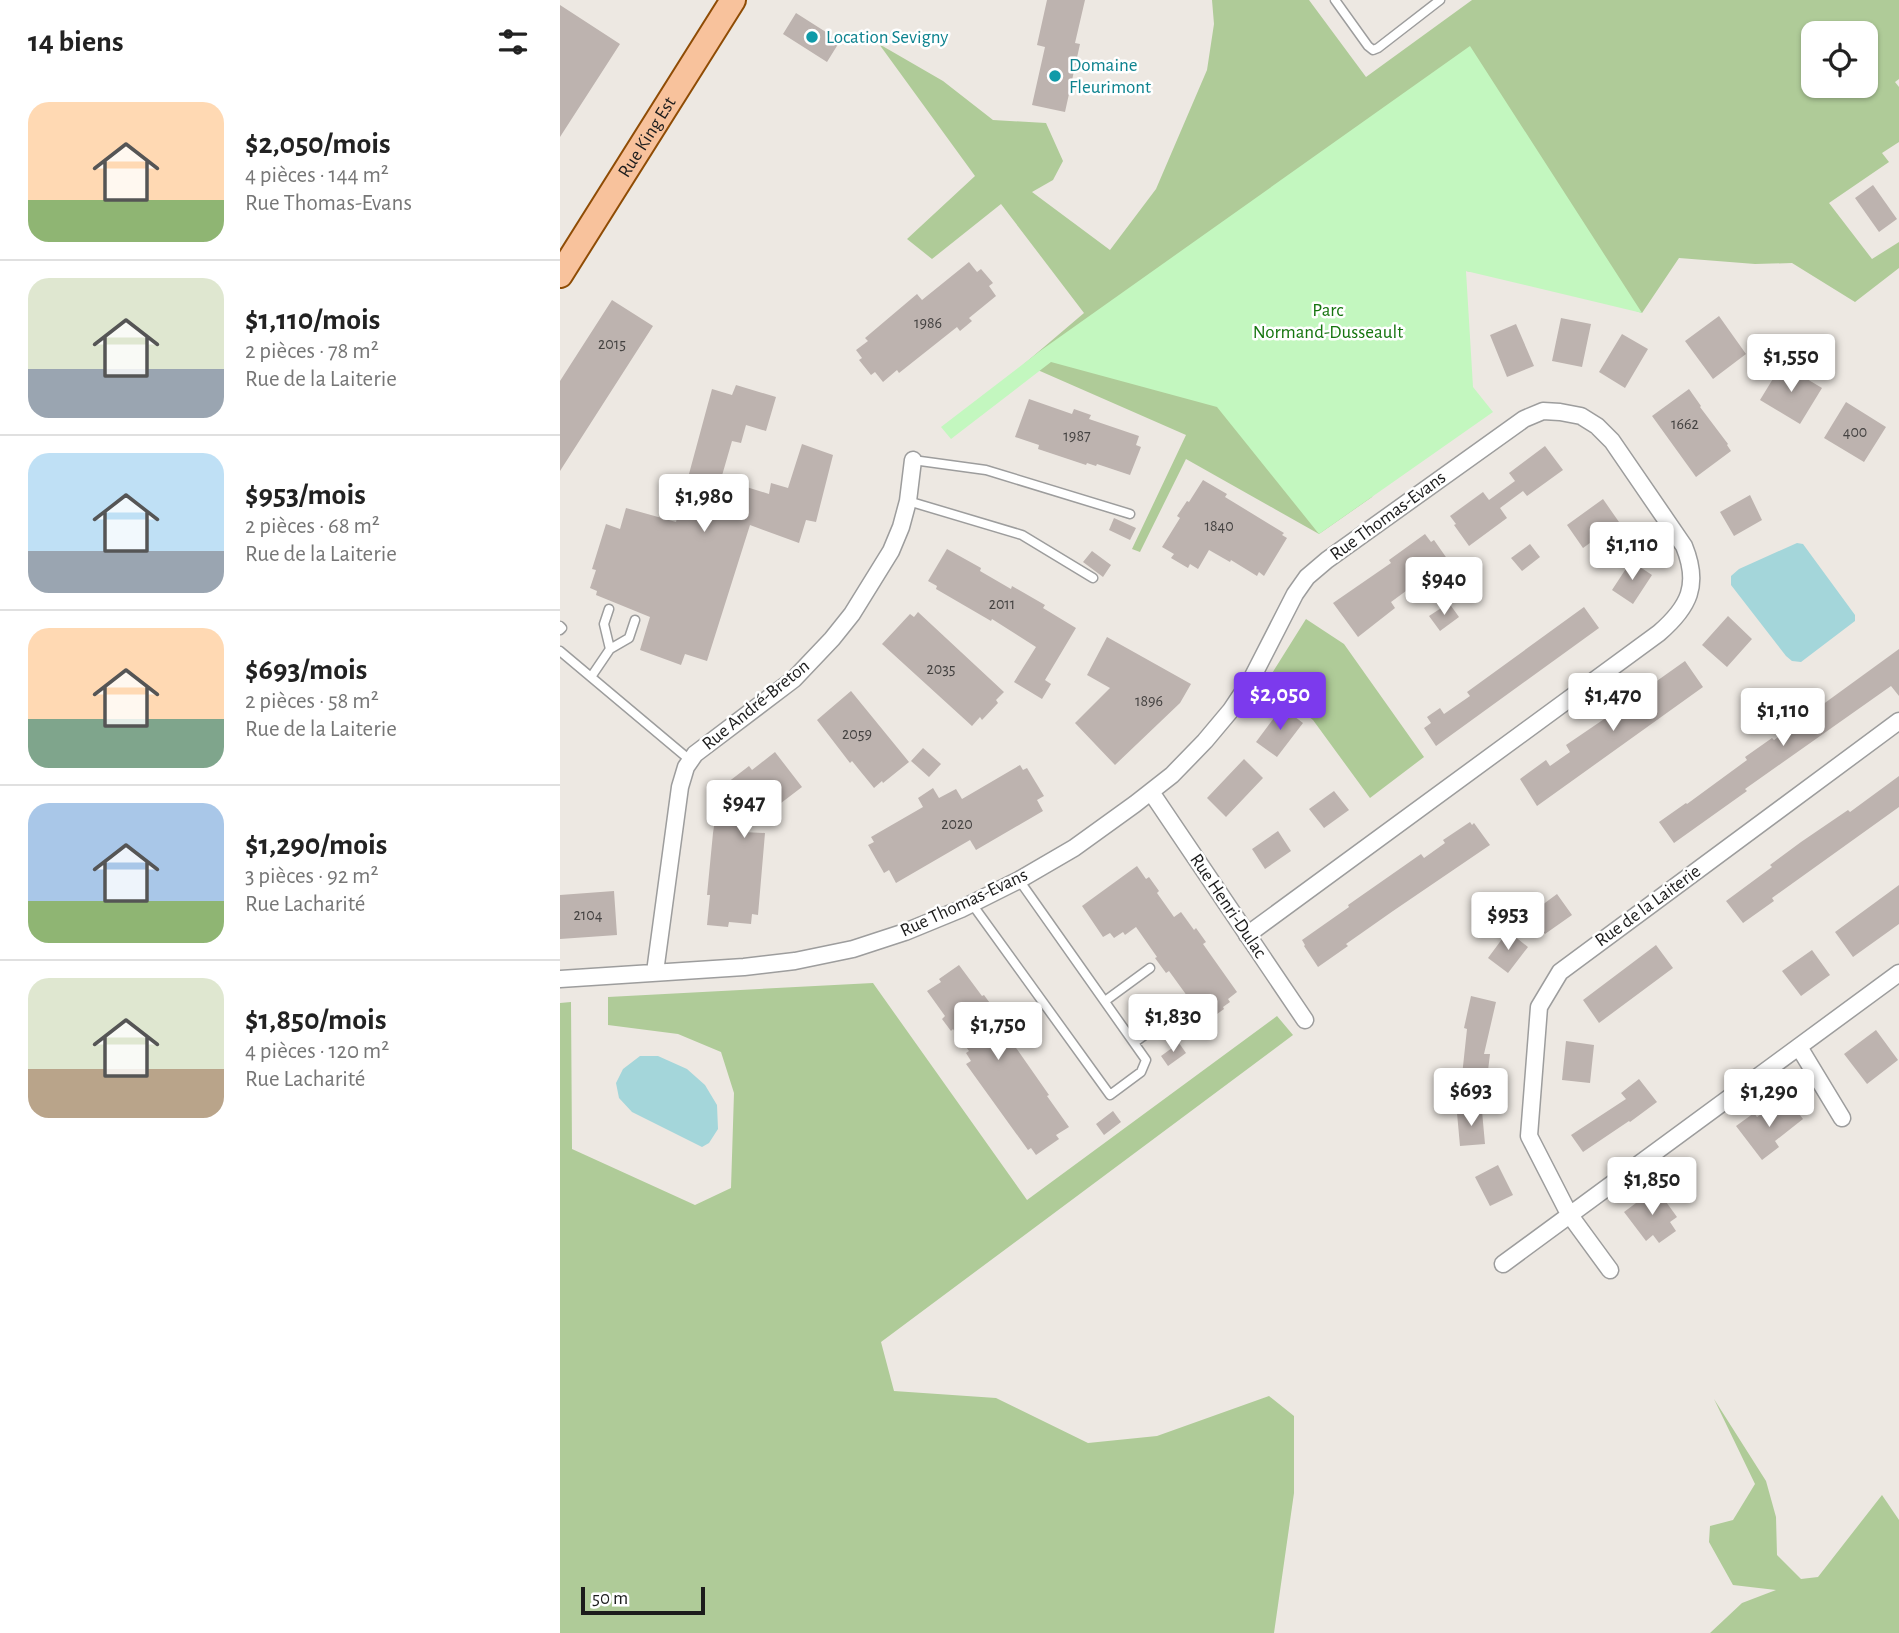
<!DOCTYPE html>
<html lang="fr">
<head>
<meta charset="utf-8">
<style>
  :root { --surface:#fff; --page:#f6f6f6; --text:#222; --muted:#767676; --line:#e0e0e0; --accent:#7c3aed }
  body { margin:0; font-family:"Alegreya Sans",sans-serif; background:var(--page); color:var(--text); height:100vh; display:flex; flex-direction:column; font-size:26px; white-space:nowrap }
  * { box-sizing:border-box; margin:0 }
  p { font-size:23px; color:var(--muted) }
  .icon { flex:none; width:38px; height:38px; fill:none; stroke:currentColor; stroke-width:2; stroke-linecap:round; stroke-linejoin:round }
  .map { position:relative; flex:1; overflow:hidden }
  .drawer { display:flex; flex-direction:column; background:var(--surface); width:560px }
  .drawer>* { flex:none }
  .fabs { position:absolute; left:1241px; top:21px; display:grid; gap:14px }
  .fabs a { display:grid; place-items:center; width:77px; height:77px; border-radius:14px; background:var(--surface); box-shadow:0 2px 5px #0004; font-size:35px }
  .scale { position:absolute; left:21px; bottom:18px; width:124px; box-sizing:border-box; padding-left:7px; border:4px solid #1c1c1c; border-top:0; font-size:19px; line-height:24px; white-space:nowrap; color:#1c1c1c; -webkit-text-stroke:5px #fff; paint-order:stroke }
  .price { position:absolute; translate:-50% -60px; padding:0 16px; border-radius:7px; background:#fff; color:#222; font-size:23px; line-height:46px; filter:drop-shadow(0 2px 4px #0008) }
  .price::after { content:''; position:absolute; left:50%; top:42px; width:21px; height:16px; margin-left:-10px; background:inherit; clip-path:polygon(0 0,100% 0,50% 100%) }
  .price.on { background:var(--accent); color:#fff }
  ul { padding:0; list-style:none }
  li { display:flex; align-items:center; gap:21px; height:175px; padding:0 28px }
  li+li { border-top:2px solid var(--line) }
  li span { display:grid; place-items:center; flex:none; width:196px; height:140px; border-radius:21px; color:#555 }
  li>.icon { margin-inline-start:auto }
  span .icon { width:84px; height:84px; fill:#fffc; stroke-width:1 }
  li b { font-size:30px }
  h2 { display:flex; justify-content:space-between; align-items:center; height:84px; padding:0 28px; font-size:30px }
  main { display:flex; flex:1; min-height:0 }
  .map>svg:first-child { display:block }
  .forest { fill:#afcb98; fill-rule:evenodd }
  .park { fill:#c3f7bf }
  .water { fill:#a4d6da }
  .building { fill:#bdb3af }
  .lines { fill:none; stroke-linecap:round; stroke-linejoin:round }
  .lane-casing { stroke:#9d9d9d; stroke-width:11 }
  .street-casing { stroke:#9d9d9d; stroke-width:19 }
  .primary-casing { stroke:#8f4c05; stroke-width:28 }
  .lane { stroke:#fff; stroke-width:8 }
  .street { stroke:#fff; stroke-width:16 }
  .primary { stroke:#f8c29c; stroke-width:24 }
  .culture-dot { fill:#0f9aa8; stroke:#fff; stroke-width:2.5 }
  .labels { text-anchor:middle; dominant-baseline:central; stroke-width:5; stroke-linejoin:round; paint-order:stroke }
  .number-label { font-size:16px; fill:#444241 }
  .culture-label { font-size:19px; fill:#0d838f; stroke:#fff; text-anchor:start }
  .street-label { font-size:19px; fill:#1c1c1c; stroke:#fff }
  .park-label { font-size:19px; fill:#16750f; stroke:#fff }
</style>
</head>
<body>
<main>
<section class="drawer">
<h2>14 biens<svg class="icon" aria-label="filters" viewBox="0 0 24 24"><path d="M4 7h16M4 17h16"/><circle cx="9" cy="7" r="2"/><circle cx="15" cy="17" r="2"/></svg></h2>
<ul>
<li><span style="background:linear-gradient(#ffd9b3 70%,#8fb573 0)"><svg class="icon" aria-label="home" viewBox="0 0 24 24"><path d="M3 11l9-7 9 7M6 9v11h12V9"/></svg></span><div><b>$2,050/mois</b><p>4 pièces · 144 m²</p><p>Rue Thomas-Evans</p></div></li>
<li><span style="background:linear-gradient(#dfe7d0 65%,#9aa5b1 0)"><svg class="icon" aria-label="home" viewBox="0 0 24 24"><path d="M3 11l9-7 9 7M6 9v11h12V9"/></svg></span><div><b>$1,110/mois</b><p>2 pièces · 78 m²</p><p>Rue de la Laiterie</p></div></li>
<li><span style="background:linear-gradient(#bfe0f5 70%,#9aa5b1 0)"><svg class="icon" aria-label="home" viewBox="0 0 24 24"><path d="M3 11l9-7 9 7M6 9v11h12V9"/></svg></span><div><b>$953/mois</b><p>2 pièces · 68 m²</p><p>Rue de la Laiterie</p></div></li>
<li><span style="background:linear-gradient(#ffd9b3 65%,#7fa58c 0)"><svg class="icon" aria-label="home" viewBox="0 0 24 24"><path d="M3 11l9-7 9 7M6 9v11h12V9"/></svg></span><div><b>$693/mois</b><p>2 pièces · 58 m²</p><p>Rue de la Laiterie</p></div></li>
<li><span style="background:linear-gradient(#a9c7e8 70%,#8fb573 0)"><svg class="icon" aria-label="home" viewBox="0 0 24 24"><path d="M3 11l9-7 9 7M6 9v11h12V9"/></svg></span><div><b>$1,290/mois</b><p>3 pièces · 92 m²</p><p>Rue Lacharité</p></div></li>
<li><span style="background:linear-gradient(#dfe7d0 65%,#b9a48a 0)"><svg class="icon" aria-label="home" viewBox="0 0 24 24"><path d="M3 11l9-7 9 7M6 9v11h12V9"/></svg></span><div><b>$1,850/mois</b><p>4 pièces · 120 m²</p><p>Rue Lacharité</p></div></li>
</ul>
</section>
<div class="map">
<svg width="1339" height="1633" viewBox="0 0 1339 1633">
  <rect width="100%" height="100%" fill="#ede8e2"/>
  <path class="forest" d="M652 0H749L806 77 912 0H1339V79L1335 82 1339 87V142L1322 153 1329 162 1269 203 1312 259 1339 242V268L1295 302 1232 263 1195 264 1119 258 1082 313 992 282 906 271 812 497 759 534 626 459 580 552 572 549 626 435 464 364 524 313 441 204 372 259 347 239 415 176 319 44 383 81 433 120 486 123 503 161 493 180 472 192 550 250 596 189 647 70 654 24ZM1253 33H1306V86H1253Z
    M746 619 784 644 864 757 810 798 753 720 706 683Z
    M313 983 467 1200 717 1016 733 1035 321 1342 334 1391 436 1398 528 1443 597 1436 709 1396 734 1416V1493L714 1633H0V1003L11 1002 12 1149 135 1205 171 1188 174 1093 161 1052 118 1034 48 1025V997Z
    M1154 1399 1206 1481 1216 1517 1217 1555 1241 1579 1258 1577 1322 1495 1339 1520V1633H1150L1182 1603 1216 1590 1173 1585 1149 1542 1150 1526 1173 1520 1195 1484Z"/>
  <path class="park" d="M910 46 1082 313 906 271 913 387 933 412 759 534 657 407 491 362 391 439 381 427 480 351Z"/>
  <path class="water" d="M1237 543 1243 544 1295 615V621L1241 662 1232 661 1226 656 1171 585V576L1179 569Z
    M80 1056H98L127 1069 145 1085 157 1105 158 1129 149 1143 142 1147 72 1112 59 1098 56 1083 63 1069Z"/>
  <path class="building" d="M487 0H525L515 43 520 44 505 112 472 105 485 47 477 45Z
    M0 5 60 44 0 137Z
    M236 13 280 41 267 62 223 34Z
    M1313 185 1337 219 1319 232 1295 198Z
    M409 262 417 272 421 269 433 283 429 286 436 296 409 318 412 321 400 331 397 327 339 373 337 370 323 382 315 372 311 375 299 360 302 358 296 350 308 341 305 338 357 294 362 300Z
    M52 300 93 326 0 471V381Z
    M1159 316 1186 354 1153 379 1125 341Z
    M1001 318 1031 324 1022 367 992 361Z
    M956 324 974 366 947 377 930 335Z
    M1062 334 1088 349 1065 388 1039 372Z
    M1222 364 1262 388 1240 424 1200 400Z
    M176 385 216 397 206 431 186 425 181 443 172 441 161 479 209 494 211 483 228 488 242 444 273 455 256 522 246 520 239 543 190 525 147 661 125 654 121 665 80 650 90 617 36 595 37 591 30 588 36 570 32 569 46 524 60 529 66 508 116 522 152 389 172 395Z
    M1129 389 1141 406 1140 407 1168 444 1167 445 1171 451 1136 477 1092 416Z
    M469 399 512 414 514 409 531 415 529 419 579 436 576 445 581 447 570 475 537 464 536 466 527 463 526 465 478 449 479 445 455 437Z
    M1286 402 1326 427 1304 462 1264 438Z
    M985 446 1003 470 967 496 963 491 940 508 947 518 909 546 894 525 896 524 890 516 923 492 929 500 955 481 949 473Z
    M643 480 667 494 665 497 724 533 722 535 727 538 704 576 699 572 697 576 671 560 670 562 649 550 638 569 630 564 628 568 611 558 614 554 602 547 620 518 617 516 627 501 629 502Z
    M1190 495 1202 520 1174 536 1160 512Z
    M1043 499 1059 522 1023 548 1007 525Z
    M554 518 576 528 570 540 549 530Z
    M865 534 871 542 874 540 888 560 831 602 835 608 798 637 773 603 831 563 829 560Z
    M970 544 980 557 962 571 951 558Z
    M387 549 421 568 420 571 451 589 452 586 485 605 483 608 516 628 485 680 491 684 482 699 454 682 476 647 432 619 431 621 376 589 377 586 368 581Z
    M532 551 551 565 543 577 523 562Z
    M1071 561 1092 575 1073 604 1052 590Z
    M889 603 899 617 880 631 869 616Z
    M1024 607 1039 628 876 746 864 728 871 723 867 717 880 708 884 714 910 696 907 692Z
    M358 612 444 692 436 700 438 703 422 720 420 717 412 726 322 644 350 614 354 617Z
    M1168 616 1192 639 1167 667 1142 645Z
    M547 637 631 684 620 703 555 765 515 723 550 688 527 675Z
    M1339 649V696L1331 686 1185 789 1187 791 1114 843 1099 822 1126 803 1127 804 1187 760 1185 757 1212 738 1214 740Z
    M1125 661 1143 687 977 806 960 779 986 760 990 766 1010 752 1006 745 1053 713V712Z
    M291 691 349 762 323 783 322 781 314 788 292 761 290 763 257 720Z
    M722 707 743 723 717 757 696 742Z
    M363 748 381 764 369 777 351 761Z
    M215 752 242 787 183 832 205 833 198 915 192 914 191 924 169 922 168 927 147 925 150 895H147L153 833 156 813H160L163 786 189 766 192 770Z
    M684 759 703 778 666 817 647 798Z
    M460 765 463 770 467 768 484 796 477 800 483 811 416 850 410 840 336 883 329 870 324 873 308 845 314 842 311 837 363 807 358 798 373 788 379 798 396 789 402 799Z
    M1339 776V807L1212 898 1214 901 1183 923 1166 901 1212 867 1210 865 1241 842 1288 810 1290 812Z
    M774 791 789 810 764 828 749 809Z
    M910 822 912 825 914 823 930 845 833 911 786 944 788 946 758 967 744 946 745 945 742 940 789 907 788 905 861 854 864 858 885 843 883 840Z
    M718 831 731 851 705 869 692 849Z
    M577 866 586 879 589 877 599 891 597 893 614 917 621 912 634 930 636 928 646 942 643 944 677 992 668 999 670 1002 663 1007 664 1009 646 1022 609 971 606 973 595 958 597 957 576 927 565 935 563 932 554 938 550 933 543 937 522 906Z
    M1339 885V924L1293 957 1275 932Z
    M54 891 57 935 0 939V895Z
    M997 894 1012 915 985 934 970 914Z
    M948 931 968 947 948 973 928 958Z
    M1096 945 1113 968 1039 1023 1023 1000Z
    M1252 950 1270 975 1241 996 1222 971Z
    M399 965 422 996 424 995 451 1032 449 1034 455 1044 454 1045 489 1095 487 1096 509 1127 496 1135 499 1139 476 1155 471 1148 468 1150 406 1064 411 1061 406 1053 409 1051 393 1029 391 1031 382 1019 385 1016 367 991 381 982 379 979Z
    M911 996 936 1002 924 1054H930L926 1087 901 1085 907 1029 904 1028Z
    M1316 1030 1338 1060 1307 1084 1284 1054Z
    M1006 1041 1034 1045 1030 1083 1002 1080Z
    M619 1043 626 1053 608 1066 601 1056Z
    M1079 1079 1097 1102 1070 1122 1069 1121 1023 1152 1011 1135 1066 1099 1061 1093Z
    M1229 1101 1243 1119 1215 1141 1219 1147 1202 1160 1176 1126 1194 1113 1197 1117 1204 1112 1208 1117Z
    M553 1111 561 1122 544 1135 536 1124Z
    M922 1111 925 1144 900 1146 897 1113Z
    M938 1165 953 1195 930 1206 915 1177Z
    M1096 1188 1117 1217 1110 1222 1116 1231 1099 1243 1093 1235 1086 1241 1064 1212Z"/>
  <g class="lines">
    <g class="lane-casing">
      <path id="lane" d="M775 0 808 46 813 50 818 48 880 0
        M353 460 426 470 570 514
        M348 501 462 535 533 578
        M0 626 2 628 0 630
        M50 649 69 638 75 620
        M0 651 131 761
        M31 677 50 649 44 624 49 609
        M412 904 550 1095 581 1072 586 1060 459 880
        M545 1001 590 968
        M575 1042 620 1010"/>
    </g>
    <g class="street-casing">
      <path id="street" d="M591 792 745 1020
        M95 972 120 787 126 767 135 754 234 679 272 639 292 614 331 551 341 527 348 501 353 460
        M0 979 184 967 235 961 293 949 345 932 401 909 459 880 514 848 575 804 612 775 645 741 671 710 691 680 735 594 747 577 767 560 964 419 983 411 1000 412 1021 416 1037 426 1052 441 1124 546C1140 585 1129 607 1099 633L687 935
        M1239 1047 1282 1118
        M943 1264 1339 973
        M1050 1270 1009 1214 969 1136 979 1007 1000 972 1339 721"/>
    </g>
    <g class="primary-casing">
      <g id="primary">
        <path id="s1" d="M0 275 173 0"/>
      </g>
    </g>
    <use href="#lane" class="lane"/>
    <use href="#street" class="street"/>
    <use href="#primary" class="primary"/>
  </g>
  <g class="culture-dot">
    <circle cx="252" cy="37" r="7"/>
    <circle cx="495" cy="76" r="7"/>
  </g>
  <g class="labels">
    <g class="number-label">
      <text x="368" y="323">1986</text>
      <text x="52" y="344">2015</text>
      <text x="1125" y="424">1662</text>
      <text x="1295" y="432">400</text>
      <text x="517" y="436">1987</text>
      <text x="659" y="526">1840</text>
      <text x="442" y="604">2011</text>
      <text x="381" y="669">2035</text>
      <text x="589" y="701">1896</text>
      <text x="297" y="734">2059</text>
      <text x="397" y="824">2020</text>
      <text x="28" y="915">2104</text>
    </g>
    <g class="culture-label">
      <text x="266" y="37">Location Sevigny</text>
      <text x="509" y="65">Domaine<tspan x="509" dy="22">Fleurimont</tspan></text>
    </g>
    <g class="street-label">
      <text stroke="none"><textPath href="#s1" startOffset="163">Rue King Est</textPath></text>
      <text transform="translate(828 516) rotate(-36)">Rue Thomas-Evans</text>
      <text transform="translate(196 705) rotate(-39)">Rue André-Breton</text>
      <text transform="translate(404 903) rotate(-25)">Rue Thomas-Evans</text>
      <text transform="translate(668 906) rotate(56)">Rue Henri-Dulac</text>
      <text transform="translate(1088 906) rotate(-36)">Rue de la Laiterie</text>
    </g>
    <g class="park-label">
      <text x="768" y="310">Parc<tspan x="768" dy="22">Normand-Dusseault</tspan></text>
    </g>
  </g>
</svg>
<div class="fabs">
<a><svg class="icon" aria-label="locate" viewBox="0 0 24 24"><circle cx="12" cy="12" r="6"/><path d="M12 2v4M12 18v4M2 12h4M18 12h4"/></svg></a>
</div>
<div class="scale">50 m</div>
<b class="price" style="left:1231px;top:394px">$1,550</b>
<b class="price" style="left:144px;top:534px">$1,980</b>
<b class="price" style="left:1072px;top:582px">$1,110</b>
<b class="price" style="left:884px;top:617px">$940</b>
<b class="price on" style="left:720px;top:732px">$2,050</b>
<b class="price" style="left:1053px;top:733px">$1,470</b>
<b class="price" style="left:1223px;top:748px">$1,110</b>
<b class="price" style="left:184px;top:840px">$947</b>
<b class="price" style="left:948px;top:952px">$953</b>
<b class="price" style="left:613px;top:1054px">$1,830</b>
<b class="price" style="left:438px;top:1062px">$1,750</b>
<b class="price" style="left:911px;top:1128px">$693</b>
<b class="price" style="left:1209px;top:1129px">$1,290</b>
<b class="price" style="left:1092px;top:1217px">$1,850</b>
</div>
</main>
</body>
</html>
